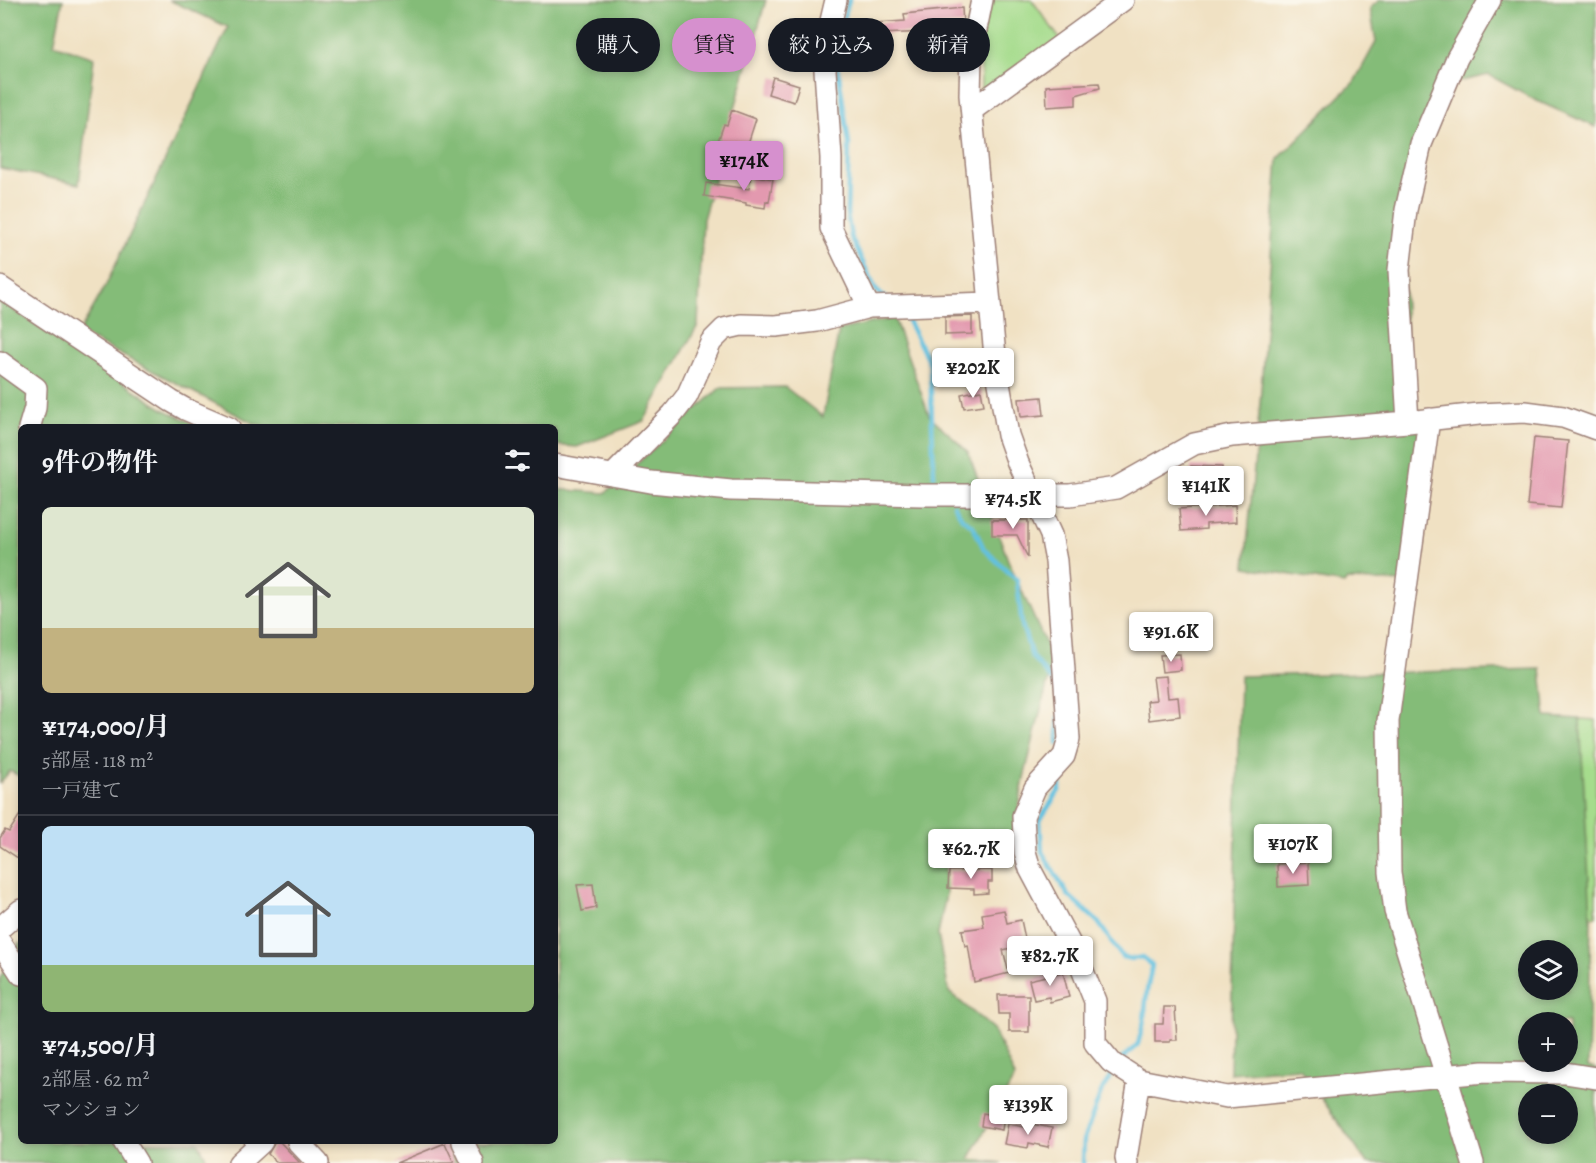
<!DOCTYPE html>
<html lang="ja">
<head>
<meta charset="utf-8">
<style>
  :root { --surface:#171b24; --page:#20242c; --text:#f1f3f6; --muted:#9ea1a6; --line:#363941; --accent:#d690ce }
  body { margin:0; font-family:Alegreya,"Noto Serif JP",serif; background:var(--page); color:var(--text); height:100vh; display:flex; flex-direction:column; font-size:22px; white-space:nowrap }
  * { box-sizing:border-box; margin:0 }
  p { font-size:20px; color:var(--muted) }
  .icon { flex:none; width:33px; height:33px; fill:none; stroke:currentColor; stroke-width:2; stroke-linecap:round; stroke-linejoin:round }
  .map { position:relative; flex:1; overflow:hidden }
  .details { position:absolute; left:18px; top:424px; width:540px; height:720px; display:flex; flex-direction:column; background:var(--surface); border-radius:9px; box-shadow:0 3px 9px #0003 }
  .details>* { flex:none }
  .guide { position:absolute; left:576px; top:18px; width:570px; height:54px; display:flex; gap:12px }
  .fabs { position:absolute; left:1518px; top:940px; display:grid; gap:12px }
  .fabs a { display:grid; place-items:center; width:60px; height:60px; border-radius:50%; background:var(--surface); box-shadow:0 3px 9px #0003; font-size:30px }
  .price { position:absolute; translate:-50% -51px; padding:0 14px; border-radius:6px; background:#fff; color:#222; font-size:20px; line-height:39px; filter:drop-shadow(0 2px 3px #0008) }
  .price::after { content:''; position:absolute; left:50%; top:36px; width:18px; height:14px; margin-left:-9px; background:inherit; clip-path:polygon(0 0,100% 0,50% 100%) }
  .price.active { background:var(--accent); color:#111 }
  ul { padding:0; list-style:none }
  li { display:grid; align-content:center; gap:12px; height:318px; padding:0 24px }
  li+li { border-top:2px solid var(--line) }
  li span { display:grid; place-items:center; height:186px; border-radius:9px; color:#555 }
  li>.icon { margin-inline-start:auto }
  span .icon { width:108px; height:108px; fill:#fffc; stroke-width:1 }
  li b { font-size:26px }
  h2 { display:flex; justify-content:space-between; align-items:center; height:72px; padding:0 24px; font-size:26px }
  .chip { padding:0 21px; border-radius:27px; background:var(--surface); box-shadow:0 3px 9px #0003; font-size:21px; line-height:54px }
  .chip.active { background:var(--accent); color:#111 }
  .map>svg:first-child { display:block }
  .green { fill:#a6dc8d; stroke:#787e5c; stroke-width:1.5 }
  .forest { fill:#84bc78; stroke:#676e52; stroke-width:1.5; fill-rule:evenodd }
  .lines { fill:none; stroke-linecap:round; stroke-linejoin:round }
  .stream { stroke:#62c1e0; stroke-width:4.5 }
  .building { fill:#e399af }
  .minor-casing { stroke:#9d8077; stroke-width:24 }
  .minor { stroke:#fff; stroke-width:21 }
</style>
</head>
<body>
<div class="map">
<svg width="1596" height="1163" viewBox="0 0 1596 1163">
  <rect width="100%" height="100%" fill="#fbf7ec"/>
  <filter id="ink" filterUnits="userSpaceOnUse"><feTurbulence type="fractalNoise" baseFrequency=".0167" numOctaves="2"/><feDisplacementMap in="SourceGraphic" scale="12" xChannelSelector="R" yChannelSelector="G"/><feConvolveMatrix kernelMatrix="1 2 1 2 8 2 1 2 1" color-interpolation-filters="sRGB"/></filter>
  <filter id="wash" filterUnits="userSpaceOnUse"><feTurbulence type="fractalNoise" baseFrequency=".008" numOctaves="4" result="noise"/><feDisplacementMap in="SourceGraphic" scale="24" xChannelSelector="R" yChannelSelector="G"/><feGaussianBlur stdDeviation="1.35" result="paint"/><feColorMatrix in="noise" values="0 0 0 0 0 0 0 0 0 0 0 0 0 0 0 0 0 1.4 0 .05"/><feComposite in="paint" operator="in"/></filter>
  <g filter="url(#wash)">
    <rect width="100%" height="100%" fill="#f0e1c3"/>
    <path class="green" d="M992 0H1032L1060 39 981 95V33Z
      M1580 719 1596 720V916L1591 917 1584 864Z"/>
    <path class="forest" d="M0 0H63L54 44 94 58 79 184 0 168Z
      M169 0H766L703 219 698 325 644 421 577 447 555 445V428L270 427 255 424 79 333 106 285 228 27Z
      M1380 0H1596V127L1535 100 1489 75 1447 84 1411 177 1404 280 1408 421 1425 420 1407 582 1347 580 1344 584 1245 567 1260 403 1278 159 1354 82 1376 42 1370 8Z
      M0 301 163 409 201 427 21 428V777L10 771 0 783Z
      M894 318 929 415 968 452 1008 560 1053 660 1024 778 1010 854 944 849 946 894 938 935 949 992 993 1029 1015 1077 969 1159 1002 1163H449L460 1142H555V489L605 493 720 388 785 387 823 417 839 330Z
      M1541 669 1546 717 1580 719 1591 917 1588 1067 1596 1069V1163H1367L1300 1068 1230 1073 1240 676ZM1528 951H1568V990H1528ZM1528 1023H1568V1062H1528ZM1528 1095H1568V1134H1528Z
      M19 943 21 944V1142H198L209 1163H0V978Z"/>
    <g class="lines">
      <path class="stream" d="M849 0 843 21 837 62 849 144 847 213 851 237 876 290 887 300
        M902 314 907 319 930 364 934 476
        M954 505 962 518 973 526 984 549 1017 580 1022 625 1032 657 1054 683 1056 690
        M1058 718V743
        M1060 772V789L1040 820 1042 852 1068 895 1098 922 1122 957 1133 959 1142 957 1152 965 1147 991 1144 1021 1138 1044 1120 1061
        M1083 1163 1084 1138 1102 1090 1114 1071"/>
    </g>
    <g id="blocks">
      <path class="building" d="M962 8 963 24 933 27V32L876 34 875 23 905 21 904 14Z
        M877 37 878 54 847 55 846 38Z
        M773 77 799 85 794 102 768 94Z
        M1099 83 1100 88 1076 95V105L1047 107 1046 86Z
        M732 110 756 119 743 159 720 151 723 142 718 141 724 124 727 125Z
        M751 175 773 179 769 202 766 201 765 208 746 205V203L704 196 706 183 749 189Z
        M972 316V334L945 335V317Z
        M981 390 984 405 964 408 961 394Z
        M1042 397 1044 415 1021 417 1019 399Z
        M1534 438 1568 441 1561 508 1527 505Z
        M1191 466 1222 467 1223 486H1191Z
        M1235 505 1236 522 1206 524V529L1181 531 1179 509Z
        M992 520H1028V558L1017 535H992Z
        M1180 654 1181 670 1162 672 1160 655Z
        M1166 676 1168 698 1178 697 1180 716 1149 720 1147 701 1156 700 1153 677Z
        M21 813V860L0 846V838L5 830 9 832Z
        M1308 862 1309 885 1278 887 1277 864Z
        M992 870V882H988V893L974 894V889L948 888 949 871Z
        M593 884 596 908 582 911 577 885Z
        M1004 910 1007 923 1021 920 1026 943 1018 944 1019 946 1003 950 1009 973 974 982 968 945 965 946 962 930 984 927 982 914Z
        M1063 972 1069 997 1050 1002 1049 997 1034 1000 1029 980Z
        M998 995H1029V1032H1009V1014H999Z
        M1164 1007H1175L1177 1040H1170V1042H1155V1024H1163Z
        M983 1113 1004 1117 1002 1130 981 1126Z
        M1008 1124 1030 1128 1031 1124 1052 1128 1048 1147 1029 1143 1028 1148 1004 1144Z
        M275 1142H280L300 1163H277L268 1154Z
        M445 1143 454 1163H396Z"/>
    </g>
  </g>
  <g filter="url(#ink)">
    <use href="#blocks" fill-opacity="0" stroke="#9d8077" stroke-width="1.5"/>
    <g class="lines">
      <g class="minor-casing">
        <path id="minor" d="M836 0 831 21 825 70 831 158V228L869 307
          M982 0 971 54 970 95 996 366 1008 435 1018 463 1051 535 1056 561 1069 739 1064 756 1035 788 1023 816 1025 852 1030 869 1078 959 1095 1001V1043L1111 1062 1139 1080 1227 1097 1484 1072 1565 1073 1596 1078
          M972 110 1123 0
          M0 287 171 401 185 409 229 428
          M0 362 36 388 35 408 29 428
          M1429 419 1388 721 1390 872 1395 911 1473 1163
          M1408 422 1399 270 1406 210 1421 144 1457 58 1490 0
          M555 465 651 482 731 490 922 495H1070L1116 488 1194 444 1232 436 1408 422 1479 414 1525 412 1563 417 1596 429
          M613 475 673 414 687 396 711 342 724 329 741 325 776 326 817 321 869 307 990 303
          M0 928 21 910
          M0 942 21 974
          M124 1142 137 1163
          M298 1142 318 1163
          M463 1142 473 1163
          M239 1163 262 1142
          M1127 1163 1126 1158 1139 1080"/>
      </g>
      <use href="#minor" class="minor"/>
    </g>
  </g>
</svg>
<div class="fabs">
<a><svg class="icon" aria-label="layers" viewBox="0 0 24 24"><path d="M12 4l9 5-9 5-9-5zM3 14l9 5 9-5"/></svg></a>
<a>+</a>
<a>−</a>
</div>
<b class="price active" style="left:744px;top:192px">¥174K</b>
<b class="price" style="left:973px;top:399px">¥202K</b>
<b class="price" style="left:1206px;top:517px">¥141K</b>
<b class="price" style="left:1013px;top:530px">¥74.5K</b>
<b class="price" style="left:1171px;top:663px">¥91.6K</b>
<b class="price" style="left:1293px;top:875px">¥107K</b>
<b class="price" style="left:971px;top:880px">¥62.7K</b>
<b class="price" style="left:1050px;top:987px">¥82.7K</b>
<b class="price" style="left:1028px;top:1136px">¥139K</b>
<div class="guide">
<a class="chip">購入</a>
<a class="chip active">賃貸</a>
<a class="chip">絞り込み</a>
<a class="chip">新着</a>
</div>
<section class="details">
<h2>9件の物件<svg class="icon" aria-label="filters" viewBox="0 0 24 24"><path d="M4 7h16M4 17h16"/><circle cx="9" cy="7" r="2"/><circle cx="15" cy="17" r="2"/></svg></h2>
<ul>
<li><span style="background:linear-gradient(#dfe7d0 65%,#c2b280 0)"><svg class="icon" aria-label="home" viewBox="0 0 24 24"><path d="M3 11l9-7 9 7M6 9v11h12V9"/></svg></span><div><b>¥174,000/月</b><p>5部屋 · 118 m²</p><p>一戸建て</p></div></li>
<li><span style="background:linear-gradient(#bfe0f5 75%,#8fb573 0)"><svg class="icon" aria-label="home" viewBox="0 0 24 24"><path d="M3 11l9-7 9 7M6 9v11h12V9"/></svg></span><div><b>¥74,500/月</b><p>2部屋 · 62 m²</p><p>マンション</p></div></li>
</ul>
</section>
</div>
</body>
</html>
